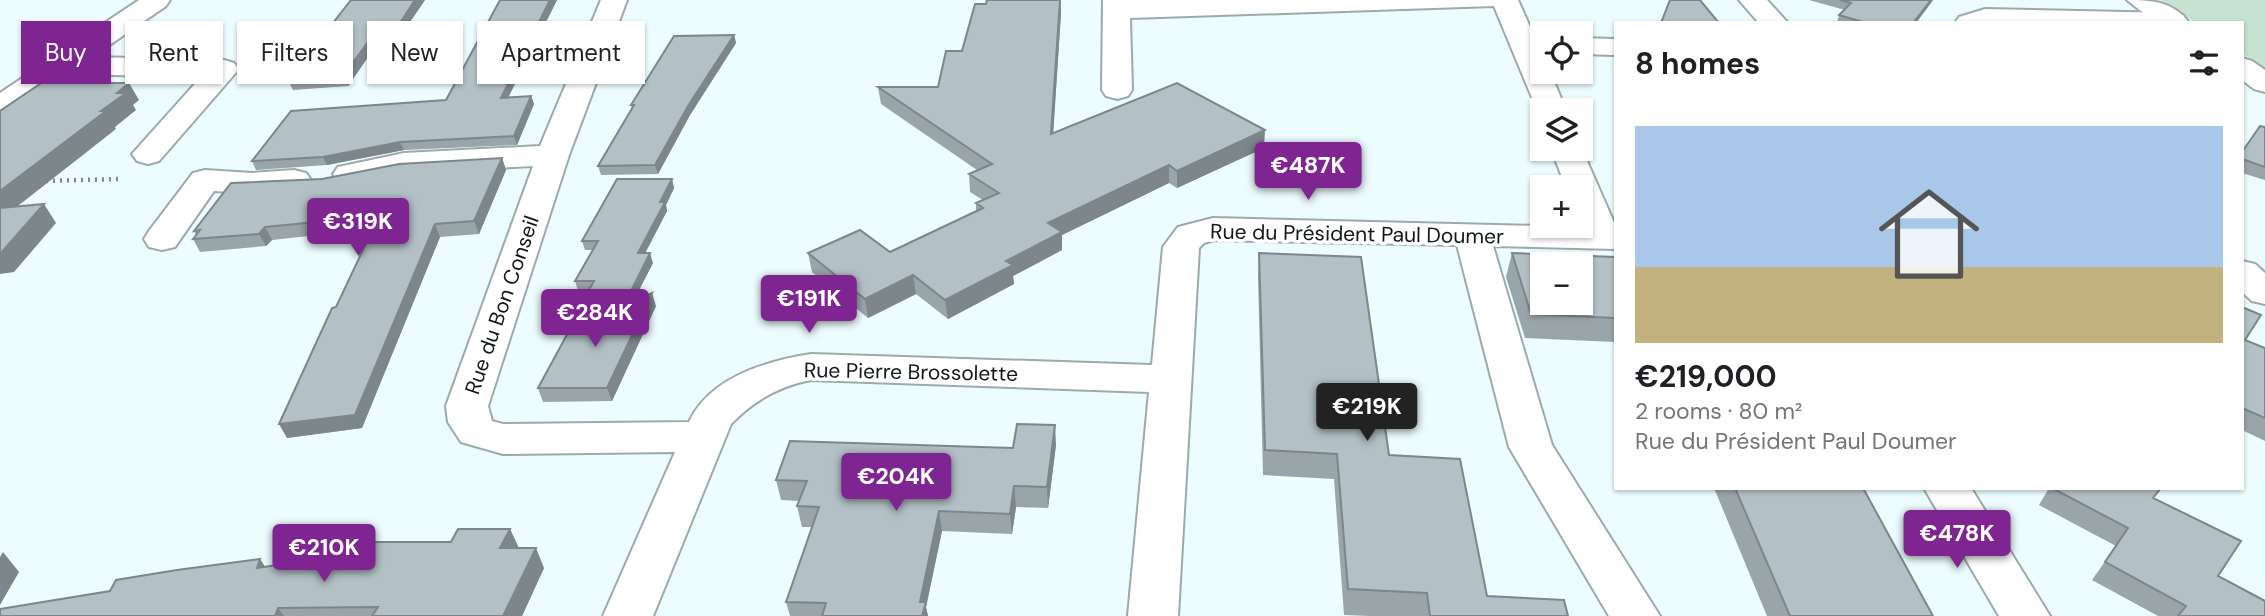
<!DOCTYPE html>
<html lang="en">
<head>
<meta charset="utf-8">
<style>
  :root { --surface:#fff; --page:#f6f6f6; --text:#202124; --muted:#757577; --line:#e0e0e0; --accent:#7e2592 }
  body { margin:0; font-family:"DM Sans",sans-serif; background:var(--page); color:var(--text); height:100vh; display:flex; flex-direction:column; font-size:26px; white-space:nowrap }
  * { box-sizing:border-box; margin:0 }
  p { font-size:23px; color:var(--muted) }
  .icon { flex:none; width:38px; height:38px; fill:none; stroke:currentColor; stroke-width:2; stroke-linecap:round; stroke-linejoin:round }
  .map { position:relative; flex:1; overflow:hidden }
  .details { position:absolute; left:1614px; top:21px; width:630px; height:469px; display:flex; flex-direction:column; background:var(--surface); border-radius:0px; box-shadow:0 2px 5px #0004 }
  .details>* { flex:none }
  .guide { position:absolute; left:21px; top:21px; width:665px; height:63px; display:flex; gap:14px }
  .fabs { position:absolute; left:1530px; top:21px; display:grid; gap:14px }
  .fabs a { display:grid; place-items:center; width:63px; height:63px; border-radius:0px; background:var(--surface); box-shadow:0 2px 5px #0004; font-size:35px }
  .price { position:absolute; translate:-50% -60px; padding:0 16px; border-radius:7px; background:var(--accent); color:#fff; font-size:23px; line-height:46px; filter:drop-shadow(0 2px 4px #0008) }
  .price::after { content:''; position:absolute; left:50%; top:42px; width:21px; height:16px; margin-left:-10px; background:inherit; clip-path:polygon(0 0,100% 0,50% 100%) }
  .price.selected { background:#222; color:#fff }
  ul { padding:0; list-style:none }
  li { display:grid; align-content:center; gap:14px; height:371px; padding:0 21px }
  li+li { border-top:2px solid var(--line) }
  li span { display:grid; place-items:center; height:217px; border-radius:0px; color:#555 }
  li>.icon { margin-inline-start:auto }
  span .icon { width:126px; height:126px; fill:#fffc; stroke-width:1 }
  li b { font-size:30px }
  h2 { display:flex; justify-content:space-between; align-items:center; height:84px; padding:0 21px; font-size:30px }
  .tag { padding:0 24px; border-radius:0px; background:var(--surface); box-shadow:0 2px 5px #0004; font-size:24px; line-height:63px }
  .tag.selected { background:var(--accent); color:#fff }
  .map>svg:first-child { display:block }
  .green { fill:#c5e3d0 }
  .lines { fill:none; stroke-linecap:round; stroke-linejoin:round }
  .street-casing { stroke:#9caaab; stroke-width:4 }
  .secondary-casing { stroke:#9caaab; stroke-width:4 }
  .path { stroke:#7d8788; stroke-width:4.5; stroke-dasharray:2 5; stroke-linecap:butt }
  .street { fill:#fff; fill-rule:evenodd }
  .secondary { fill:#fff; fill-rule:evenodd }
  .wall { fill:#9aa5a9 }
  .shaded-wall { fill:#7d868a }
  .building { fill:#b3c0c5; stroke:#7d868a; stroke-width:2; fill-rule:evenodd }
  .labels { text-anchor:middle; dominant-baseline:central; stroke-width:7; stroke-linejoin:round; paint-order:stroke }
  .street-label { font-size:21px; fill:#111717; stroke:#fff }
</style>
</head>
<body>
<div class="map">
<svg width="2265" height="616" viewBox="0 0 2265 616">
  <rect width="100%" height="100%" fill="#edfcfe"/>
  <path class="green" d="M2161 0H2265V69L2242 53V23H2196Z"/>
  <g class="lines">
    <g class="street-casing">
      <path id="street" d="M139 0H170L166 6 92 57 224 60 234 63 239 69 159 161 148 164 137 161 132 154 201 77 68 74 11 114 0 116V93Z
        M601 0H627L569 155 488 406 492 421 503 424 689 422C710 377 766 361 811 354L1152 365 1163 247 1178 227 1213 218 1581 227 1580 187H1566L1551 149H1580V145L1615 225V249L1493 246 1552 445 1660 616H1609L1509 447 1457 245 1214 240 1204 243 1199 248 1178 616H1128L1149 392 811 380C779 386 753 401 731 424L653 616H603L675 452 503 454 461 442 448 422 446 406 533 166 404 173 350 184 338 181 333 174 338 167 404 153 540 146Z
        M1103 0H1518L1542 54V72H1550L1566 110H1542L1540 117 1494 6 1130 18 1132 90 1128 96 1117 99 1106 96 1102 90Z
        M1739 0H1767L1788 23H1759Z
        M1985 9 2173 13 2183 15 2187 21 1955 23 1959 17Z
        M1580 38 1615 39V55L1580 54Z
        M205 170 252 173 294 170 306 173 311 180 306 187C276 195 245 193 214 191L175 247 162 250 149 247 144 239 149 231 193 173Z
        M2242 261 2255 264 2265 273V304L2252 301 2242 292Z
        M1924 488H1971L2050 616H1999Z"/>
    </g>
    <g class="secondary-casing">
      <path id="secondary" d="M2127 0C2150 0 2174 1 2189 23H2156Z
        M2242 58 2252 61 2265 70V92L2254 89 2242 80Z"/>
    </g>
    <path class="path" d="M46 181 118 179"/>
    <use href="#street" class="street"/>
    <use href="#secondary" class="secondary"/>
  </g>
  <path class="wall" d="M425 0 401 35 382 37 348 86 293 90 288 80Z
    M557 0 508 97 531 96 534 104 517 145 404 150 327 165 256 170 252 161 446 100Z
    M1061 0V13L1053 134 1264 148 1177 188 1169 183 1062 235V250L1013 276 1014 284 948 319 916 294 868 318 812 272 808 253 890 252 976 211V203L983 200 970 192 969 174 977 170 881 104 878 87H938L962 51 986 4Z
    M1809 0H1933L1916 23H1837L1839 15 1845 10Z
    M734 35 736 43 690 115 658 174 601 175 598 166 632 109 631 105Z
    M2265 127V180L2242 173V152Z
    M502 158 506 170 479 234 440 237 362 428 287 438 336 307 373 229 272 240 266 246 200 252 193 239 196 235 194 231 322 179Z
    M672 179 674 188 666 205 667 211 645 253 653 263 633 301 656 306 612 401 543 402 538 388 623 306 589 305 586 295 588 290 578 291 575 281 593 250H585L582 241Z
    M1259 253 1389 455 1487 596 1568 616H1371L1344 615 1334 479 1263 475 1258 276Z
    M1512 253 1615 257V342L1525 338 1506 277Z
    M2242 307 2245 340 2265 348V441L2242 430Z
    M1056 445 1048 508 1016 507 1012 534 942 531 926 607 928 616H790L786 602 812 527H802L797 506 799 501 781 500 776 480 1013 448Z
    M1714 488H1863L1933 616H1767Z
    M2049 488H2161L2153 498 2218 576 2265 616H2158L2092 580 2116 546 2039 505Z
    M510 529 519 548 544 568 522 616H0L110 591 260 559 265 567 451 542Z"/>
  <path class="shaded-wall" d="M415 0H425L401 35 398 26Z
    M550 0H557L504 106 501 98Z
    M1061 0V13L1052 152 1051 134Z
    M1931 0H1933L1916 23H1913Z
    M379 27 382 37 348 86 343 76Z
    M734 35 736 43 690 115 658 174 655 165 688 106Z
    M129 83 139 100 133 105 136 110 115 127 116 129 0 220V191L101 111 117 93Z
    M531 96 534 104 517 145 514 136Z
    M1265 130 1264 148 1177 188V171Z
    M400 142 404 150 327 165 323 157Z
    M502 158 506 170 479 234 474 221Z
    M1169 165V183L1062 235V250L1013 276 1014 284 948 319 945 300 1006 261 1048 223Z
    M672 179 674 188 666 205 667 211 640 263 638 253 660 202Z
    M44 204 56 223 14 272 0 274V253Z
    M435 224 440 237 362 428 287 438 279 424Z
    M265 227 272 240 266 246 259 234Z
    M650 253 653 263 631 306 628 297Z
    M913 275 916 294 868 318 865 299Z
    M652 293 656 306 612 401 607 388Z
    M1055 425 1056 445 1048 508 1047 487Z
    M1014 486 1016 507 1012 534 1010 514Z
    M939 511 942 531 926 607 928 616H922L920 602Z
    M510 529 519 549 500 548Z
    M536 548 544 568 522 616H503Z
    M3 552 19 572 0 605V557Z
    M260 559 273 579 257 568Z
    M278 608 284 616H275Z"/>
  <path class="building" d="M351 0H415L398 26 379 27 343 76 288 80Z
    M500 0H550L501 98 531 96 514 136 400 142 323 157 252 161 291 111 446 100Z
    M987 0H1060L1051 134 1177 83 1265 130 1177 171 1169 165 1048 223 1062 232 1006 261 1013 265 945 300 913 275 865 299 808 253 860 230 890 252 983 208 976 203 999 193 969 174 992 164 878 87H938L946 51H962L975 4H986Z
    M1670 0H1700L1719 23H1661Z
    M1840 0H1931L1913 23 1889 22 1888 23H1866L1839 15 1851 3Z
    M734 35 688 106 655 165 598 166 634 105H631L674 36Z
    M62 69 85 83H129L117 93H126L101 111H106L0 191V111Z
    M2260 126 2265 127V167L2242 159V152Z
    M502 158 474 221 435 224 355 415 279 424 332 308 336 307 379 216 265 227 259 234 193 239 200 230 194 231 231 183 322 179 399 164Z
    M617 179H672L660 202H665L638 253H650L628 297 586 295 594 281H575L598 241H582Z
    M44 204 1 253H0V208Z
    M1259 253 1361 257 1389 455 1460 459 1487 596 1564 600 1568 616H1430L1427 593 1348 589 1337 454 1265 450Z
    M1512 253 1615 257V318L1531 314ZM1542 264H1580V303H1542Z
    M652 293 607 388H538L570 329Z
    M2242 307 2261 315 2245 340 2265 348V418L2242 408Z
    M1017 424 1055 425 1047 487 1014 486 1010 514 939 511 920 602H926L922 616H822L826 603 786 602 819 507 797 506 807 481 776 480 790 441 1013 448Z
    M1735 488H1863L1933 616H1790Z
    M2052 488H2161L2153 498 2241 541 2218 576 2265 601V616H2178L2186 606 2105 562 2128 528Z
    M458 529H510L500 548H536L503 616H372L378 607 278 608 275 616H0V609L110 591 116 580 177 570 260 559 257 568 370 551 375 542H451Z"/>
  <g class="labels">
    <g class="street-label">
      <text transform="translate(1357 234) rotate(1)">Rue du Président Paul Doumer</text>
      <text transform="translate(502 305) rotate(-71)">Rue du Bon Conseil</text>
      <text transform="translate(911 372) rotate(1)">Rue Pierre Brossolette</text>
    </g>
  </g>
</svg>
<div class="fabs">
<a><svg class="icon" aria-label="locate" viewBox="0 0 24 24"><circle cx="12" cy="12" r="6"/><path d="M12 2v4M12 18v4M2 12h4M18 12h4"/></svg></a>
<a><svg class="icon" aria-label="layers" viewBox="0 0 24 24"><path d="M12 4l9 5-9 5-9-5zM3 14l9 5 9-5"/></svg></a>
<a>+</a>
<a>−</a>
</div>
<b class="price" style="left:1308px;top:202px">€487K</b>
<b class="price" style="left:358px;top:258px">€319K</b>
<b class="price" style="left:809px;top:335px">€191K</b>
<b class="price" style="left:595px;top:349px">€284K</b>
<b class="price selected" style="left:1367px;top:443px">€219K</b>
<b class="price" style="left:896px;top:513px">€204K</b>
<b class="price" style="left:1957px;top:570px">€478K</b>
<b class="price" style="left:324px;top:584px">€210K</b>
<div class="guide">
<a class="tag selected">Buy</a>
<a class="tag">Rent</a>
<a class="tag">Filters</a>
<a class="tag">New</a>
<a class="tag">Apartment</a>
</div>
<section class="details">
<h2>8 homes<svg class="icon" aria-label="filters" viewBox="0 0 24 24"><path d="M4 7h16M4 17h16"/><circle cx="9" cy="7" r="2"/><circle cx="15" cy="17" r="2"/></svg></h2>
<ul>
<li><span style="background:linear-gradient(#a9c7e8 65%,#c2b280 0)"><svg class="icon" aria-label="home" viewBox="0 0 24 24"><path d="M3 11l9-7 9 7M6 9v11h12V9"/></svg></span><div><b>€219,000</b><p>2 rooms · 80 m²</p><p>Rue du Président Paul Doumer</p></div></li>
</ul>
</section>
</div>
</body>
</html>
